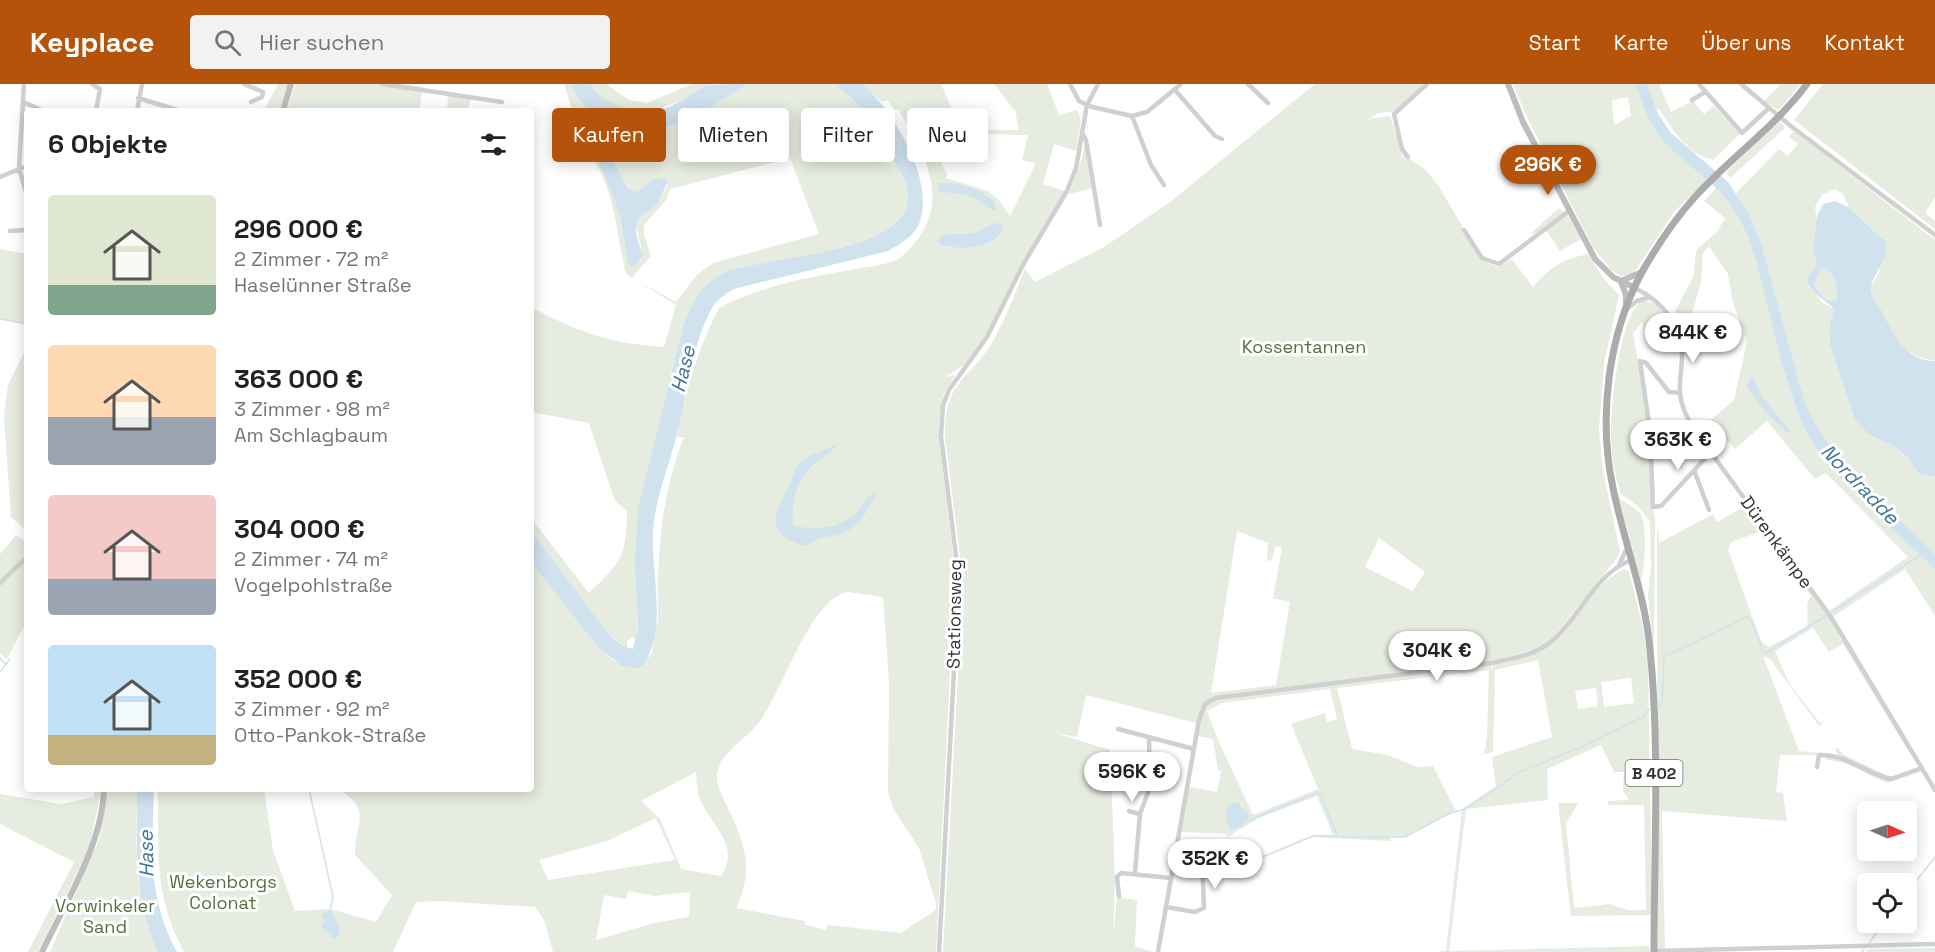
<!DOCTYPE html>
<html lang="de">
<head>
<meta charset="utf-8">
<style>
  :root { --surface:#fff; --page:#f2f2f2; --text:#222; --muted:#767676; --accent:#b45309 }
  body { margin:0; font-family:"Space Grotesk",sans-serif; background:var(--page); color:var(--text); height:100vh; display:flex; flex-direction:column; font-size:22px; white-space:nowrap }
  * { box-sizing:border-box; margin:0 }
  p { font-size:20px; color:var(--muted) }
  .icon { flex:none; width:33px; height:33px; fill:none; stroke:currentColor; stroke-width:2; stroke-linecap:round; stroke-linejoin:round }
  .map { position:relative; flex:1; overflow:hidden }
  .side { position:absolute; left:24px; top:24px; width:510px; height:684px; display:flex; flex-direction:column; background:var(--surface); border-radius:6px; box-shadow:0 3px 15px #0003 }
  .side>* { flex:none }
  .hud { position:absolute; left:552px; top:24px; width:570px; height:54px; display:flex; gap:12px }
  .needle { width:39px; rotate:93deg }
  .tools { position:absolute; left:1857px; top:717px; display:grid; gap:12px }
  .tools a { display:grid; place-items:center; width:60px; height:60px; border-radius:6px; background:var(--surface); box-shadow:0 3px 15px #0003; font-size:30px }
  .price { position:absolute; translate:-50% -51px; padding:0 14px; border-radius:21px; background:#fff; color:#222; font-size:20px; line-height:39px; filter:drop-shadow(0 2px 3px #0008) }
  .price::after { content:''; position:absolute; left:50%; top:36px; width:18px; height:14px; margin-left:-9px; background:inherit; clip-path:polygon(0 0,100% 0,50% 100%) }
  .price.active { background:var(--accent); color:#fff }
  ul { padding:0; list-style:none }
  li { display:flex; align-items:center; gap:18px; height:150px; padding:0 24px }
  li span { display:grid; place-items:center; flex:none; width:168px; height:120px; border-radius:6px; color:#555 }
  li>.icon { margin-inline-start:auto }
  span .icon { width:72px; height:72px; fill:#fffc; stroke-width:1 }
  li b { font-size:26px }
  h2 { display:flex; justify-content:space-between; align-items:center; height:72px; padding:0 24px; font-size:26px }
  .chip { padding:0 21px; border-radius:6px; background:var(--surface); box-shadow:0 3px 15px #0003; font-size:21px; line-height:54px }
  .chip.active { background:var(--accent); color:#fff }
  header { display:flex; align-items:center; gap:36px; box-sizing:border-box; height:84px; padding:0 30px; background:var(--accent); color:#fff }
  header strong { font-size:28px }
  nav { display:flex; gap:33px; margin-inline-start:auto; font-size:21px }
  .search { width:420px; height:54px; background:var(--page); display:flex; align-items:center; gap:15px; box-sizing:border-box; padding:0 21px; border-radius:6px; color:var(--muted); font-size:22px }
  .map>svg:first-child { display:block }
  .green { fill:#e6ecdf; fill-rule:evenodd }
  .water { fill:#cfe2ee; fill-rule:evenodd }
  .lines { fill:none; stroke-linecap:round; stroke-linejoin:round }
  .stream { stroke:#cfe2ee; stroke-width:1.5 }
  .street { stroke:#d0d0d0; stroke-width:4.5 }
  .secondary { stroke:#bdbdbd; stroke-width:6 }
  .primary { stroke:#ababab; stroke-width:7 }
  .labels { text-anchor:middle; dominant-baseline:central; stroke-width:6; stroke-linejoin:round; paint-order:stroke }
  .shield { fill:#fff; stroke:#707070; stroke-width:1.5 }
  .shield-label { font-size:16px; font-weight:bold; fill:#333 }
  .park-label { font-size:18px; fill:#56703f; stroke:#fff }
  .street-label { font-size:18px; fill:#333; stroke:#fff }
  .water-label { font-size:20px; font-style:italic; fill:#3f7597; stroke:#fff }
</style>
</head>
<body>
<header>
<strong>Keyplace</strong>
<div class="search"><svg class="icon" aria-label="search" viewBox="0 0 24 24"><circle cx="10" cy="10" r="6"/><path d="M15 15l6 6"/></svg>Hier suchen</div>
<nav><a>Start</a><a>Karte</a><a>Über uns</a><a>Kontakt</a></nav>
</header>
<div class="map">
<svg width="1935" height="868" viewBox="0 0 1935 868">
  <rect width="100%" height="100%" fill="#fff"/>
  <path class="green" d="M278 0H289L280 27H264Z
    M295 0H402L423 3 419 27H287Z
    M564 0H571L574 7 641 47 656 46 681 39 747 0H834C865 22 874 44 893 75 900 88 910 102 908 117 900 171 763 172 723 190 704 198 691 222 684 239L638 422 637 558 633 553 627 557V564L610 552 531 447V434L589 509C622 477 626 474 627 427L615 417 589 339 531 328V223C581 249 607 259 664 263L676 221 626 190C614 142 615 68 558 49L576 37ZM608 70 627 105 637 108 654 95 668 100 657 121 637 135C635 151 645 164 641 176L628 181 620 131 600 75ZM790 74 819 150 713 179 697 191 676 218 632 194 651 172 644 150V141L666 116 670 105Z
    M590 0H606L629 16 647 19 692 0H711C672 22 622 50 590 0Z
    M863 0H941L954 29 957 46H1019L1015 27 994 0H1047L1059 31 1077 26 1081 35 1076 67 1054 60 1043 100 1065 107 986 251 966 280 944 294 956 290 944 310 940 329 939 352 955 488 936 868H553L545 838 535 823 441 817 416 818 393 868H184C153 809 159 769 158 705H264L273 766 295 827 330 825 376 838 392 811 355 771C354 740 374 728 339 705H531V478L607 571C618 580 628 586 643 582L652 568 656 538 658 542C657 479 659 415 684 353H677C685 308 698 264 719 224 758 203 806 194 850 186 864 183 881 182 894 177 903 173 912 163 918 155 950 111 922 66 898 25L895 26 887 16 882 18ZM956 46 957 49 1028 51 1022 76 1036 79 1010 132 999 116 988 107 946 94 947 90 926 51ZM847 508 883 513 889 597 888 708 894 726 919 764 936 819V826L901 849 828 841 826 846 805 841V837L736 824C755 784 744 757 726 720 722 712 716 700 717 690 721 668 743 657 756 642 782 612 808 517 847 508ZM696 688C697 699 697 710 702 720 715 744 740 764 721 792L681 785 660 735 641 717ZM656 734 675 776 548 796 539 776 607 757ZM628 807 655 812 690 808 689 833 654 839 596 856 604 811 626 815Z
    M1315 0H1425L1394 27 1379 29 1368 35 1390 32 1403 71 1401 73 1405 72 1425 85 1438 101 1482 176 1497 183 1512 175 1533 203C1552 182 1561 176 1588 170L1603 194 1619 211 1604 279 1599 346 1603 387 1620 468 1618 473 1552 555 1541 563 1494 577 1216 613 1204 620 1196 639 1086 611 1077 653 1055 649 1110 666 1115 795 1113 852 1117 813 1137 816 1135 862 1152 868H943L962 515V488L945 353C945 294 968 299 993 257 1006 234 1015 209 1025 185L1035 198 1104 163 1170 118ZM1237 447 1268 459 1267 477 1272 476 1275 462 1282 464 1273 514 1290 518 1276 601 1211 609ZM1379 454 1425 488 1413 507 1365 483Z
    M1513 0H1636C1653 53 1669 59 1709 94L1674 128 1633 190 1621 192 1611 186 1593 163 1525 29ZM1628 13 1631 32 1614 41 1612 16Z
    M1647 0H1659L1671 28 1693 17 1704 30 1714 22 1740 50 1713 76C1689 71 1672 46 1660 26L1656 25Z
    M1781 0H1801L1778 26 1764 17Z
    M1823 0H1935V113L1925 129 1935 137V145L1794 36Z
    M448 12 471 15 467 27H447Z
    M1090 27 1086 56 1093 104 1069 110 1082 74Z
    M1780 37 1785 44 1730 94 1727 90 1728 86Z
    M1794 47 1935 156V277L1918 273 1904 264 1894 252 1872 212 1871 202 1879 189 1882 154 1850 125 1843 110 1834 105 1822 111 1815 123 1817 138 1813 167 1817 180 1810 190 1808 202 1823 219 1834 225 1829 245 1830 261 1855 336 1868 350 1894 362 1907 373 1919 390 1935 393V470C1889 423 1832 381 1805 319L1762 162 1736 109 1779 65 1788 72 1798 60 1789 53Z
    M1717 103C1776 167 1766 267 1804 341 1830 394 1893 443 1935 486V532L1905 485 1834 532 1829 527 1908 473 1826 389 1815 395 1767 337 1735 365 1724 353 1713 367 1699 346 1734 316 1747 257 1733 219 1728 190 1709 162 1703 169 1701 198 1687 247 1682 251 1673 231 1694 191 1696 166 1717 148 1725 134 1704 117Z
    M1559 124 1569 132 1581 155 1560 167 1546 146 1530 150Z
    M0 165 27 170V240L0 235Z
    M1821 184H1825C1835 190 1839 207 1836 217L1826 216 1814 201Z
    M1643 216 1657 220 1669 237 1661 245 1650 236 1648 246H1644L1642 238 1633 249 1647 328 1652 421 1655 434 1654 569 1648 511 1651 483 1650 438 1639 423 1621 410C1615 392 1612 375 1611 356 1610 330 1619 228 1643 216Z
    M27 262V447L11 433 4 333 8 301Z
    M1619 414C1626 419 1637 424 1641 431 1647 440 1645 486 1641 496Z
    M1747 421 1831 533 1841 556 1846 554 1912 664 1909 668 1843 560 1829 568 1813 544 1775 567 1790 601 1820 639 1824 637 1819 642 1770 575 1763 572 1799 667 1838 671 1835 665 1838 664 1844 671 1888 692H1894L1918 683 1920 688 1887 699 1845 679 1825 675V671H1780L1776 708 1783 709 1787 737 1662 727 1665 867 1658 868 1657 447 1658 445 1659 459 1713 430 1717 438ZM1762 447 1811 512C1803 523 1811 532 1806 543L1769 563 1761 557 1728 466 1731 458Z
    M16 451 27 459V536L7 575 0 569V470Z
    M1624 485 1629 488 1643 543 1648 579 1652 831 1571 832 1558 719H1578L1566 740 1574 824 1609 820 1628 826H1646L1644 721H1608V717L1629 716 1623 707 1624 688H1614L1601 661 1547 685 1548 716 1466 725 1449 867 1649 862 1650 868H1435L1446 867 1462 725 1496 702 1492 673 1552 653 1538 576 1495 586 1493 668 1480 671 1484 669 1487 655 1489 586 1337 604 1352 665 1388 671 1417 683 1433 682 1456 727 1405 753H1391V757L1313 753 1236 785 1313 751H1333L1317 712 1261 733 1227 753V750L1181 748 1189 703 1217 708 1221 687 1218 686 1213 655 1198 652 1203 627 1210 617 1491 581 1492 586 1493 580C1514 575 1536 571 1553 558 1580 536 1591 501 1624 485ZM1631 594 1634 619 1604 623 1601 598ZM1596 604 1598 622 1578 625 1575 607ZM1330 605 1337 635 1327 638 1325 629 1291 640 1318 705 1253 731 1218 656 1207 627 1222 619ZM1235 718 1240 719 1250 734 1231 747Z
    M94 705H100V712L89 765 38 868H28L74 778 0 740V710L61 720 94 713Z
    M107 705H137C137 764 132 813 158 868H50L99 755Z
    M1935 864V868H1866L1868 865Z"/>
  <path class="water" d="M571 0H590C607 26 645 36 673 21 685 15 697 5 710 1 720 0 736 0 747 0 704 27 657 64 606 37 590 28 578 17 571 0Z
    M834 0H863C894 28 936 97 919 140 913 153 900 160 888 167L734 205C725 210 716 216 711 226 690 265 688 312 676 354 668 385 655 415 653 448 651 491 668 543 643 582L635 584 622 582 598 563 531 478V447L610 552 623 562 633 565 638 544 635 478 638 422 684 239C692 221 702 199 722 190 761 172 903 171 908 116 909 100 900 87 892 74 874 43 865 22 834 0Z
    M1636 0H1647L1658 30 1670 48 1728 98 1749 130 1762 162 1805 319C1832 381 1889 423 1935 470V486C1897 447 1826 389 1804 342 1784 299 1775 249 1763 203 1757 179 1751 156 1739 134 1717 94 1683 83 1658 50 1647 34 1642 18 1636 0Z
    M600 67 612 75 628 105 637 108 654 95 665 94 668 97 657 121 637 135 636 150 643 172 634 182 628 181 620 131 597 72Z
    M938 99C959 99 978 103 994 117L997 126C986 126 983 118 974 114 963 108 951 109 939 108Z
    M1835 117 1848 123 1886 158C1889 177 1871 191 1871 205 1871 213 1877 219 1881 226 1892 248 1906 278 1935 277V393L1919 390 1907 373 1894 362 1868 350 1855 336 1830 261 1829 245 1834 225C1826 215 1809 210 1807 195L1817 180 1813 167 1817 132 1823 120ZM1821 184H1825C1835 190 1839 207 1836 217L1826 216 1814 201Z
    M1000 139 1003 145C991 166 962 166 941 161L938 157 940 152C950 147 962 152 973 149 984 147 988 139 1000 139Z
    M1752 292 1763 314 1790 347 1789 350 1765 328 1748 304 1747 300Z
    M838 360C829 371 817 376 808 386 795 399 791 424 793 441 813 447 837 446 855 430 865 422 864 412 877 408 867 427 860 445 837 451 826 453 816 454 807 462 764 452 773 430 790 400 793 394 795 384 800 379 808 371 827 365 838 360Z
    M137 705H154C152 766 147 812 177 868H158C132 812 138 765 137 705Z
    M1238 718 1249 731V737L1231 747C1226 740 1224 727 1230 720Z
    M330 826 340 842 339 851 334 855 321 842 325 837 321 831Z"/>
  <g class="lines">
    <path class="stream" d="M0 235 27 240
      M1832 528 1922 470
      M0 574 5 580
      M0 588 10 575
      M1660 622 1662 620 1664 573 1747 533 1751 536 1763 567 1766 569 1827 531
      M1581 663 1643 633 1649 625
      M309 705 333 813 330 826
      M1249 736 1317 709 1321 712 1338 753H1405L1450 729 1466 725 1518 689 1578 664
      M1236 784 1313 752H1337
      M1906 810 1935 773
      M1869 859 1885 838
      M1862 868 1864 865"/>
    <path class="street" d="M24 0 19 84 27 112
      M92 0 100 5 96 27
      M244 0 263 8 262 13 251 18
      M382 0 502 18
      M1070 0 1079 17 1092 23 1132 32 1147 28 1181 0
      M1248 0 1268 19
      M1699 0 1742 49 1769 24
      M1741 0 1792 43 1935 151
      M1175 6 1215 52 1222 55
      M138 14 181 27
      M1692 16 1705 8
      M23 18 44 27
      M137 27 142 0
      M1132 32 1151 81 1164 101
      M1082 49 1086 56 1100 141
      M1408 73 1402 65 1394 30 1427 0
      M0 93 27 82
      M1464 146 1482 174 1499 180 1569 127
      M10 147 27 146
      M1635 204C1662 217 1682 241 1682 272 1682 284 1679 297 1680 309 1681 322 1687 333 1693 344L1831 533 1935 706
      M1627 225 1637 217 1650 213
      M1680 309 1669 308 1646 279 1640 277 1650 347 1653 423 1661 422 1711 368
      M1694 386 1709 426
      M1619 481 1627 464
      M0 499 27 473
      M1118 645 1194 665
      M1817 683 1819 671C1847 670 1866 690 1891 695L1922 684
      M1123 692H1149
      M1129 727 1140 730
      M1202 773 1204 764
      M1135 788 1140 730 1150 703 1149 653
      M1119 812 1117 793 1121 789 1171 794
      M1166 823 1195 828 1204 824 1202 773 1198 770 1175 768
      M1654 867 1935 860
      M939 868 958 512V488L941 352 943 321 949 306 987 253 1024 179 1067 107 1076 84 1087 21 1098 0
      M1158 868 1199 636 1205 620 1216 614 1492 579C1512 574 1536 571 1552 557 1581 532 1594 491 1631 476"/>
    <path class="secondary" d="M1508 0 1523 38 1595 175 1613 193 1635 204
      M283 27 291 0
      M1621 197 1642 188
      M1621 198 1626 211V223
      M42 868C66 817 102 762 104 705"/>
    <path class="primary" d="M1654 868C1654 768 1660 665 1650 565 1645 510 1624 458 1613 404 1598 333 1608 251 1642 188 1657 162 1674 136 1694 114 1730 74 1775 43 1807 0"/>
  </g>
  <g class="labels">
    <rect class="shield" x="1625.5" y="676" width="57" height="26" rx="4.5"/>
    <g class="shield-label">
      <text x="1654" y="689">B 402</text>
    </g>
    <g class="park-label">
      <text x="1304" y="262">Kossentannen</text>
      <text x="223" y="797">Wekenborgs<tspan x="223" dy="21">Colonat</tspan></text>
      <text x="105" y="821">Vorwinkeler<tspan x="105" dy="21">Sand</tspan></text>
    </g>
    <g class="street-label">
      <text transform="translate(1777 458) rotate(54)">Dürenkämpe</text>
      <text transform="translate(954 530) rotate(-89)">Stationsweg</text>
    </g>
    <g class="water-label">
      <text transform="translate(683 285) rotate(-76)">Hase</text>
      <text transform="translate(1860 400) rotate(46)">Nordradde</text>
      <text transform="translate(146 770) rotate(-91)">Hase</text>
    </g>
  </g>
</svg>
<div class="tools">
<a><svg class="needle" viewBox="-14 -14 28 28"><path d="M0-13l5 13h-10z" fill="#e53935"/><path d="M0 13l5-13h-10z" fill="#767676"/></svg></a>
<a><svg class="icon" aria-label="locate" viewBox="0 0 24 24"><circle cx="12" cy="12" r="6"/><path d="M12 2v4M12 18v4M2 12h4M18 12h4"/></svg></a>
</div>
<b class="price active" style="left:1548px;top:112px">296K €</b>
<b class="price" style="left:1693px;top:280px">844K €</b>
<b class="price" style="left:1678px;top:387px">363K €</b>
<b class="price" style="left:1437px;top:598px">304K €</b>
<b class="price" style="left:1132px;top:719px">596K €</b>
<b class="price" style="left:1215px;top:806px">352K €</b>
<div class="hud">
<a class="chip active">Kaufen</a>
<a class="chip">Mieten</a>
<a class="chip">Filter</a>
<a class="chip">Neu</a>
</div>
<section class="side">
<h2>6 Objekte<svg class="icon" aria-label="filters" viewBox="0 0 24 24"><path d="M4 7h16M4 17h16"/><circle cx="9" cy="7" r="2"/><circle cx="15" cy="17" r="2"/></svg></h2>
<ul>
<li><span style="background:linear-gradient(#dfe7d0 75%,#7fa58c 0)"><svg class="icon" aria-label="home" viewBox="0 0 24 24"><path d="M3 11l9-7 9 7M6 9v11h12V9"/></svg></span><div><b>296 000 €</b><p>2 Zimmer · 72 m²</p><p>Haselünner Straße</p></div></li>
<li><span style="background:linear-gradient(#ffd9b3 60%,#9aa5b1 0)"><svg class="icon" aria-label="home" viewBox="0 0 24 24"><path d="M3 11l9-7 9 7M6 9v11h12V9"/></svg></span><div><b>363 000 €</b><p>3 Zimmer · 98 m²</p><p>Am Schlagbaum</p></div></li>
<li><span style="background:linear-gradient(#f6c9c9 70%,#9aa5b1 0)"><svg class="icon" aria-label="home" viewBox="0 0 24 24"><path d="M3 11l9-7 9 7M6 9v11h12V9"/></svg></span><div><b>304 000 €</b><p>2 Zimmer · 74 m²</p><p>Vogelpohlstraße</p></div></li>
<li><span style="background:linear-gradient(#bfe0f5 75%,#c2b280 0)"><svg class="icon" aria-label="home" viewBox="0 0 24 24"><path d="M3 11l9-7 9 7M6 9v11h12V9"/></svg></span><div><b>352 000 €</b><p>3 Zimmer · 92 m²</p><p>Otto-Pankok-Straße</p></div></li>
</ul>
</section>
</div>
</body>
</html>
